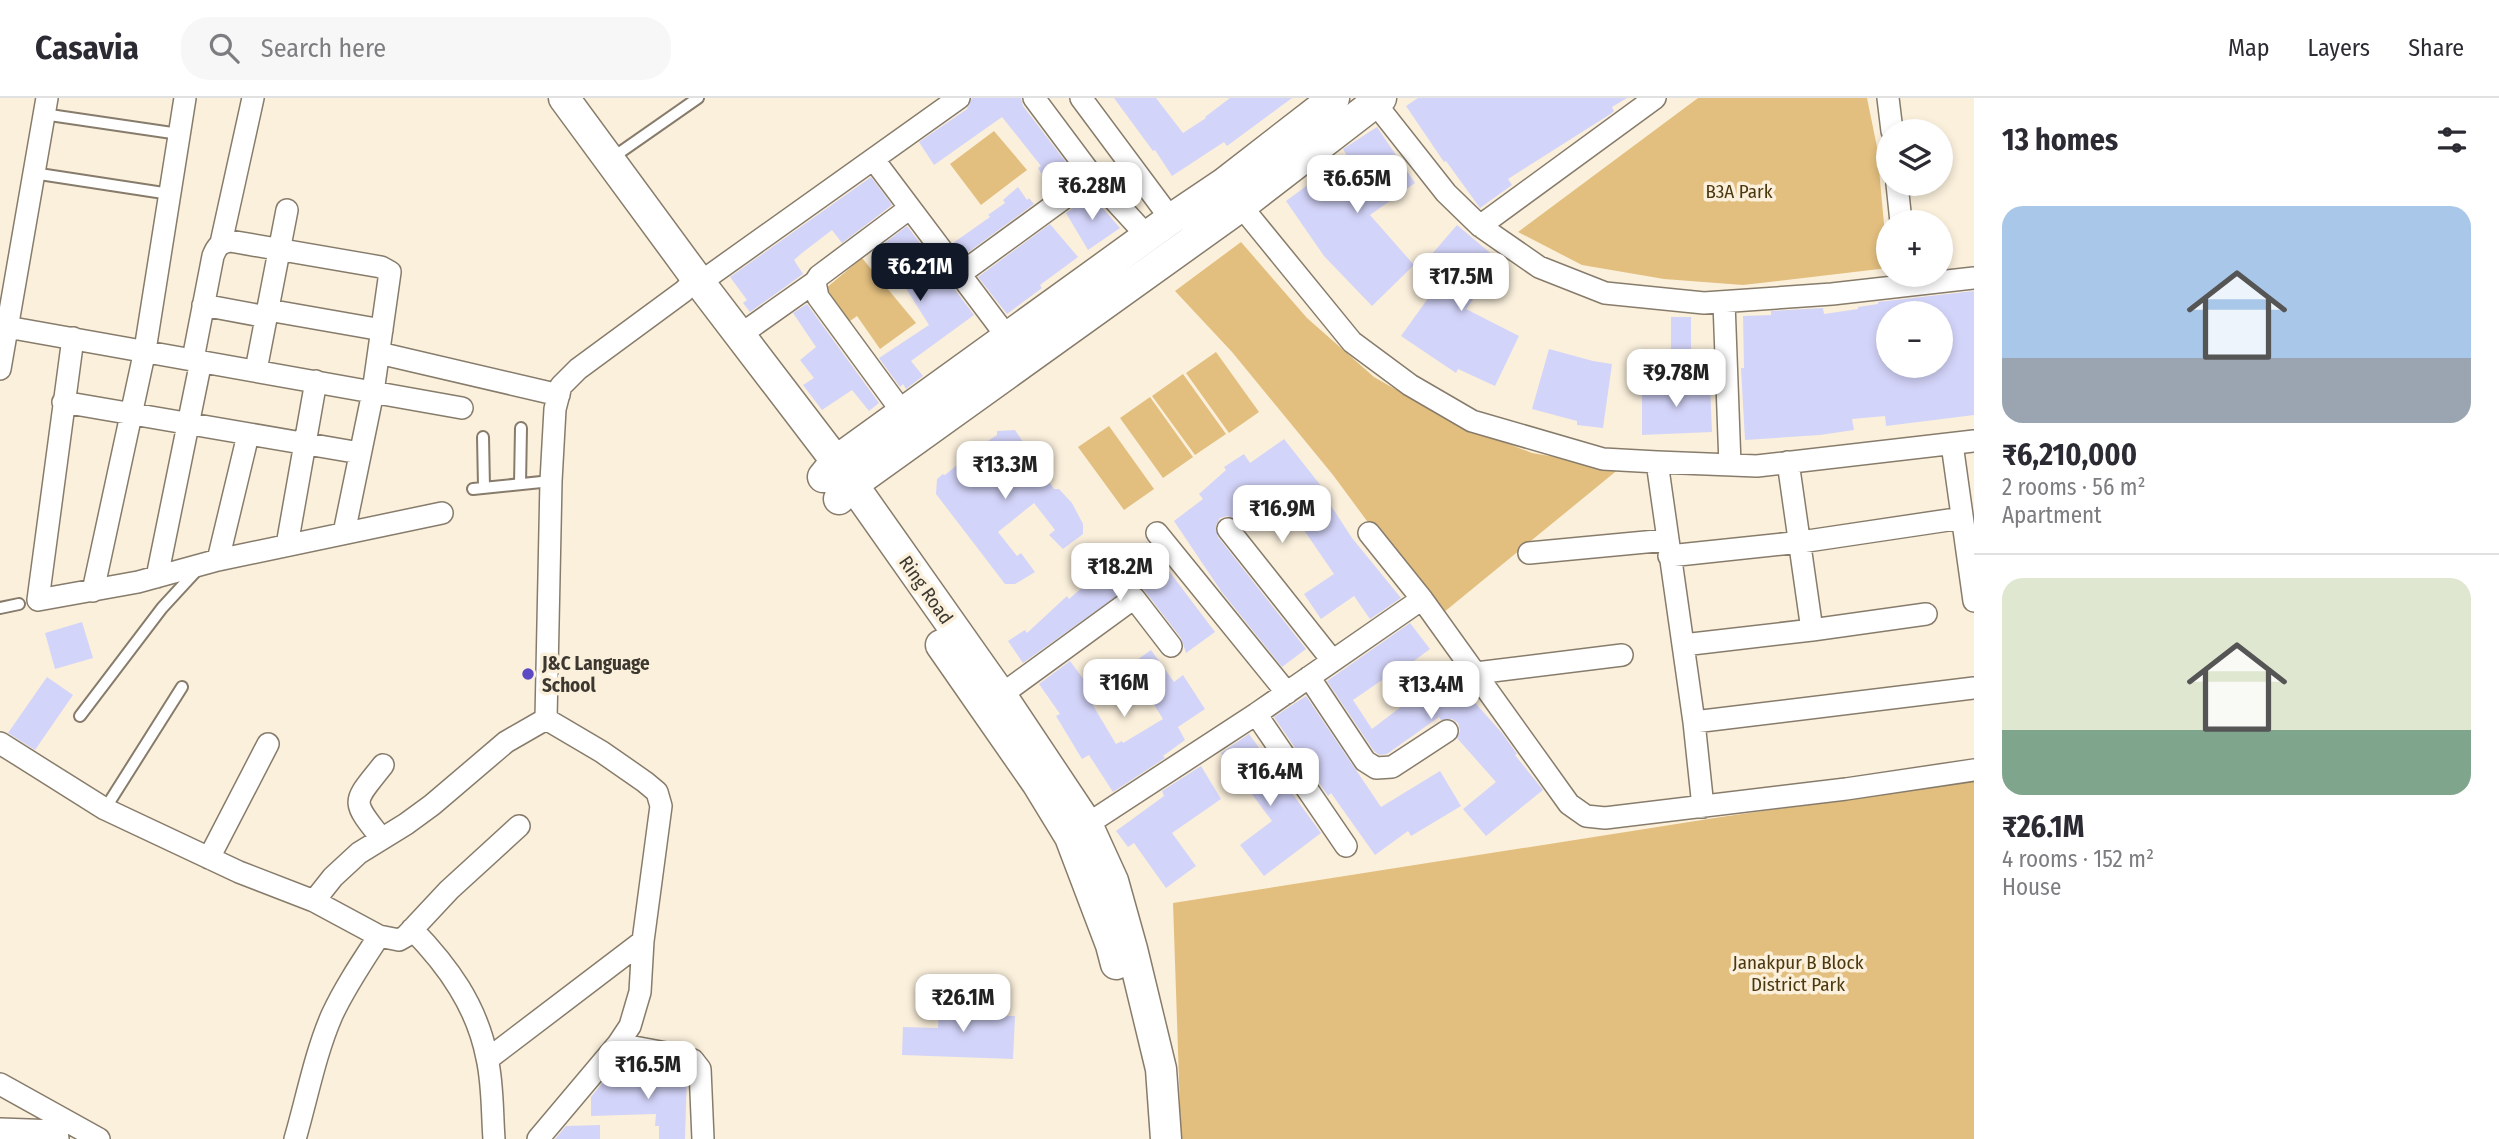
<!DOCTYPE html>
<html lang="en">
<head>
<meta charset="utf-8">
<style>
  :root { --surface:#fff; --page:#f7f7f7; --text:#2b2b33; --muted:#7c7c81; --line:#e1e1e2; --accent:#111827 }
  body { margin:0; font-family:"Fira Sans Condensed",sans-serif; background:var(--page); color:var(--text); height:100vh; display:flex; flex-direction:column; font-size:26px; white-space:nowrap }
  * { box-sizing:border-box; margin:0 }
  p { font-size:23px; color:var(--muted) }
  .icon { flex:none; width:38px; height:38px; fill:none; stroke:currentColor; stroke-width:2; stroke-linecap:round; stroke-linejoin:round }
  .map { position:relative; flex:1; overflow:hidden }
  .drawer { display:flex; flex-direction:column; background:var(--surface); width:525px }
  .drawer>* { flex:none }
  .buttons { position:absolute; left:1876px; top:21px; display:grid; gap:14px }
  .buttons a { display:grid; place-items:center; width:77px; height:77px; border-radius:50%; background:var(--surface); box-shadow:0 4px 10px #0003; font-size:35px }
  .price { position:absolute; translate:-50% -60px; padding:0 16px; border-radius:14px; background:#fff; color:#222; font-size:23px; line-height:46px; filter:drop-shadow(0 2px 4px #0008) }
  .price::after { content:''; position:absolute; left:50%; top:42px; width:21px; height:16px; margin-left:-10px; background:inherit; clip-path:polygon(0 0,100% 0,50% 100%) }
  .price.current { background:var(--accent); color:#fff }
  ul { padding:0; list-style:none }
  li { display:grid; align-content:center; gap:14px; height:371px; padding:0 28px }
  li+li { border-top:2px solid var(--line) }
  li span { display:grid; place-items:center; height:217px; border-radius:21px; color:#555 }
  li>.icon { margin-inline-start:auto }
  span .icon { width:126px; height:126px; fill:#fffc; stroke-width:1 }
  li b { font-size:30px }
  h2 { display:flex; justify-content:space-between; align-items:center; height:84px; padding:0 28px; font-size:30px }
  header { display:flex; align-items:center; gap:42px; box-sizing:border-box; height:98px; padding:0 35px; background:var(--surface); border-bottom:2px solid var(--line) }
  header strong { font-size:33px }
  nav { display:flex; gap:38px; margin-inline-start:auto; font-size:24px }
  .search { width:490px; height:63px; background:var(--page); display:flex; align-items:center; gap:18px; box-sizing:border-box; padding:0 24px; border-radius:28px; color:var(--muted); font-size:26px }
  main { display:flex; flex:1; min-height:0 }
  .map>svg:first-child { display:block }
  .green { fill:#e3bf7f }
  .building { fill:#d3d4f9; fill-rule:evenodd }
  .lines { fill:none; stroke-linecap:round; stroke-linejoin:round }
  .lane-casing { stroke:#877c6b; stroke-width:14 }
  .street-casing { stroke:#877c6b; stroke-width:24 }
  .secondary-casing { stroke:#877c6b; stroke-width:33 }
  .lane { stroke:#fff; stroke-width:10 }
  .street { stroke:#fff; stroke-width:21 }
  .secondary { stroke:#fff; stroke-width:30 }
  .poi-dot { fill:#5b4ac3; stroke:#fbf0dc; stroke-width:2.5 }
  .labels { text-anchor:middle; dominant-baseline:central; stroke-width:7; stroke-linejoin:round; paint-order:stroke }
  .park-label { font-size:19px; fill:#4c380f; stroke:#fbf0dc }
  .street-label { font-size:19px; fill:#3c3830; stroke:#fbf0dc }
  .poi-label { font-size:19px; font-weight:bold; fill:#3c3830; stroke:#fbf0dc; text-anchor:start }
</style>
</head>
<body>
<header>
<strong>Casavia</strong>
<div class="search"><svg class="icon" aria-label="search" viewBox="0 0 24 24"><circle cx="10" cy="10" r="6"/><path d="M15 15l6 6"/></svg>Search here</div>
<nav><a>Map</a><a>Layers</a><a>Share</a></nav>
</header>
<main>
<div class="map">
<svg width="1974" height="1041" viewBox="0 0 1974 1041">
  <rect width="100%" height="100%" fill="#fbf0dc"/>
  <path class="green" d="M1698 0H1867L1877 49 1888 170 1743 187 1664 181 1582 167 1518 134Z
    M994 33 1027 72 981 107 950 66Z
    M1241 144 1307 220 1374 279 1451 323 1532 355 1620 370 1438 519 1333 377 1232 254 1175 193Z
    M862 160 916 225 880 251 857 218 843 228 819 196Z
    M1216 254 1259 314 1229 335 1186 275Z
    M1183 276 1226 336 1195 357 1152 298Z
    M1150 299 1193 359 1163 380 1120 320Z
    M1109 328 1154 391 1124 412 1078 349Z
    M1974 683V1041H1181L1173 805 1721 719Z"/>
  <path class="building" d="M972 0H1021L1023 8 1075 76 1052 93 1038 70 1041 68 1002 19 934 67 919 44 967 11Z
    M1114 0H1156L1183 35 1206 20 1205 19 1230 0H1292L1227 48 1224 44 1172 78 1155 52 1153 53Z
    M1418 0H1627L1612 9 1614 13 1612 15 1508 81 1512 87 1480 110 1446 63 1444 64 1406 8Z
    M1377 29 1415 85 1370 117 1414 167 1372 208 1324 158 1286 103 1347 58 1343 51Z
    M871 79 892 107 842 145 832 132 802 155 794 162 803 176 750 214 743 205 747 202 730 179Z
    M1018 89 1027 102 1029 100 1034 106 963 158 953 145 990 119 988 117 1005 105 1003 102Z
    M1091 97 1120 130 1088 152 1066 115Z
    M1050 126 1078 159 1040 187 1042 190 1007 216 978 179Z
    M1457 127 1501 164 1466 211 1519 238 1495 288 1458 271 1456 275 1401 238 1444 178 1426 163Z
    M907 128 974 217 911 263 923 278 906 291 903 286 900 289 879 260 929 227 895 173 890 177 874 153Z
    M1974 193V317L1886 328 1885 318 1852 321 1854 332 1820 337 1745 342 1741 270H1744L1743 218 1771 217V213L1823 210 1824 216 1858 211V209L1878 206V204ZM1888 215H1941V268H1888Z
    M807 206 879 305 869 313 852 292 822 312 803 287 814 280 800 262 816 249 793 215Z
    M1671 219H1691V260H1671Z
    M1549 251 1593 263 1612 266 1603 330 1577 327V323L1532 311Z
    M1642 286H1710L1712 334 1642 337Z
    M1015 332 1054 391H1059L1072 405 1083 426V436L1063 451 1049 437 1055 432 1034 405 998 434 1017 458 1021 455 1035 474 1015 486H1005L936 396 937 381 943 376 945 377 979 349 997 337V333Z
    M1284 341 1329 398 1326 400 1352 440 1401 500 1370 521 1354 498 1321 521 1304 496 1334 476 1280 397 1254 414 1250 408 1235 421 1227 418 1220 420 1216 427 1218 439 1306 551 1282 569 1221 493 1174 423 1203 401 1199 396 1226 372 1224 369 1244 356 1250 365Z
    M1147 444 1215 534 1186 555 1181 540 1144 492 1138 488 1132 487 1023 565 1008 543 1025 532 1027 535 1067 498 1069 501 1099 475Z
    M82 524 93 560 55 571 45 535Z
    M1410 525 1430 551 1407 568 1423 591 1450 572 1469 598 1502 635 1517 656 1515 657 1543 692 1486 738 1463 711 1496 684 1457 640 1460 633 1458 625 1452 621 1441 622 1439 619 1387 656 1379 657 1374 653 1327 583ZM1385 580 1389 585 1394 581 1410 602 1372 631 1353 602Z
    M1151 552 1174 584 1183 577 1205 611 1178 629 1185 642 1163 658 1165 660 1113 694 1089 657 1082 661 1056 618 1060 616 1039 586 1070 563 1090 590 1085 594 1116 646 1122 643 1123 645 1163 621 1146 594 1141 597 1123 572Z
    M47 579 73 597 35 652 8 635Z
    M1306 598 1381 709 1440 673 1461 708 1411 738 1408 733 1375 757 1331 695 1328 698 1274 619Z
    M1249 636 1321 735 1264 778 1240 747 1272 723 1221 655Z
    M1201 668 1221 701 1172 735 1196 768 1166 790 1134 745 1128 749 1116 733 1164 698 1162 693Z
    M939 903 985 905V917L1015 918 1013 961 902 957 903 929 938 930Z
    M658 968 679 971 687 976 685 1041H659V1028H655L656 1016 591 1018V999L603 984 658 983Z
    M600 1027V1041H555L566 1028Z"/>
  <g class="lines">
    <g class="lane-casing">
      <path id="lane" d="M43 16 179 36
        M612 60 698 0
        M33 75 170 96
        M483 339 484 389
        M520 386 521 330
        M473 391 551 383
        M0 510 19 506
        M80 618 162 510 197 472
        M105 711 182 589"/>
    </g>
    <g class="street-casing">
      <path id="street" d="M1034 0 1093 79
        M1081 0 1171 121
        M1888 0 1892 33
        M1375 5 1446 95 1480 128 1539 169 1605 195 1704 205 1832 196 1974 180
        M874 62 1008 240
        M1897 86 1901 124
        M1241 108 1352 244 1410 287 1472 323 1603 361 1657 364 1757 368 1974 343
        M1480 128 1655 0
        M221 145 253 0
        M712 176 959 0
        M960 176 1093 79 1148 139
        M1724 204 1730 367
        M203 207 267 219
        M268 212 382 232
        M7 229 462 310
        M740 237 815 184
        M73 240 38 502 138 484 218 462 442 415
        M379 255 559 297
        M193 261 213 158C217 148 220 145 230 143L381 169 390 174 373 294 344 435
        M0 271 47 0
        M256 272 287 112
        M63 304 360 355
        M903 315 818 199 815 184 819 178 910 110
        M1952 346 1974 503
        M1657 364 1694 624 1974 590
        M1228 431 1332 562
        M1157 435 1287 595
        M1369 435 1422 501 1569 706 1586 718 1605 720 1846 691 1974 672
        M287 447 316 283
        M1529 455 1667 442
        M1669 458 1801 444 1962 420
        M218 462 248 337
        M157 479 201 263
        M93 493 145 252 185 0
        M1812 532 1926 516
        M1683 547 1812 532 1788 364
        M1476 575 1622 557
        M1309 579 1365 663 1376 670 1392 669 1447 633
        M1001 597 1134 500 1171 548
        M1256 616 1346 748
        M546 621 551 383 555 311 561 288 578 271 684 193 696 180
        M1694 624 1703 709
        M0 645 105 711 239 774 314 803 333 779 359 755 406 726 432 707 506 644 546 621
        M1077 733 1256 616 1422 501
        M381 740C350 701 353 705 383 667
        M209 760 268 646
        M314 803 379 838 399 842 406 838 449 792 519 728
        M412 831C448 868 477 908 487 960 493 986 492 1014 494 1041
        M618 946 682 958 693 962 700 971 703 1041
        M488 961 643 843
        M0 986 99 1041
        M0 1031 57 1033 58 1041
        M295 1041C307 1000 315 956 332 917 345 889 362 864 379 838
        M538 1041 618 946 630 928 640 894 643 843 661 708 657 694 645 684 602 654 546 621"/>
    </g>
    <g class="secondary-casing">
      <path id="secondary" d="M564 0 700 185 836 363 1001 597 1087 726 1113 783 1132 851 1161 971 1166 1041
        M823 379 836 363 1171 121 1223 86 1334 0
        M839 401 852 387 1241 108 1381 0
        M941 547 1037 685 1070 739 1111 847 1116 866"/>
    </g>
    <use href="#lane" class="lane"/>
    <use href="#street" class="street"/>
    <use href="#secondary" class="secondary"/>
  </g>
  <circle class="poi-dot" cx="528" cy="576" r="7"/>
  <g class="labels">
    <g class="park-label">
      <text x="1739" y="93">B3A Park</text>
      <text x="1798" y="864">Janakpur B Block<tspan x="1798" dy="22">District Park</tspan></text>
    </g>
    <g class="street-label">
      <text transform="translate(926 492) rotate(55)">Ring Road</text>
    </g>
    <g class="poi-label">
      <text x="542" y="565">J&amp;C Language<tspan x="542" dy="22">School</tspan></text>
    </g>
  </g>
</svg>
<div class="buttons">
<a><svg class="icon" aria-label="layers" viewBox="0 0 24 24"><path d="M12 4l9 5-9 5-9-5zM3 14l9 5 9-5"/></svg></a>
<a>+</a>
<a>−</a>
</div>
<b class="price" style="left:1357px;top:117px">₹6.65M</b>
<b class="price" style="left:1092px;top:124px">₹6.28M</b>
<b class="price current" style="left:920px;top:205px">₹6.21M</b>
<b class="price" style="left:1461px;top:215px">₹17.5M</b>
<b class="price" style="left:1676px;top:311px">₹9.78M</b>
<b class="price" style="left:1005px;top:403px">₹13.3M</b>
<b class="price" style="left:1282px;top:447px">₹16.9M</b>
<b class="price" style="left:1120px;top:505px">₹18.2M</b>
<b class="price" style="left:1124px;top:621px">₹16M</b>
<b class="price" style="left:1431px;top:623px">₹13.4M</b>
<b class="price" style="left:1270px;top:710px">₹16.4M</b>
<b class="price" style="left:963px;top:936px">₹26.1M</b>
<b class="price" style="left:648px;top:1003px">₹16.5M</b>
</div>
<section class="drawer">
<h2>13 homes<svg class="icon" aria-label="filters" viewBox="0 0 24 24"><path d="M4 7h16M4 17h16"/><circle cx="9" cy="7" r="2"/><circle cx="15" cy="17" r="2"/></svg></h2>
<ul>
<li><span style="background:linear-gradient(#a9c7e8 70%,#9aa5b1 0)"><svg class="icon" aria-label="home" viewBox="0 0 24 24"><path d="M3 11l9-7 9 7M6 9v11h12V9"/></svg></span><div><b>₹6,210,000</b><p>2 rooms · 56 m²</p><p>Apartment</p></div></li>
<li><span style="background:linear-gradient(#dfe7d0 70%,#7fa58c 0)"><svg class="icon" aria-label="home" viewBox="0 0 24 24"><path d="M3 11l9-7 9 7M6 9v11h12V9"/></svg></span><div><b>₹26.1M</b><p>4 rooms · 152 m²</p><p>House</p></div></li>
</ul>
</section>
</main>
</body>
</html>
